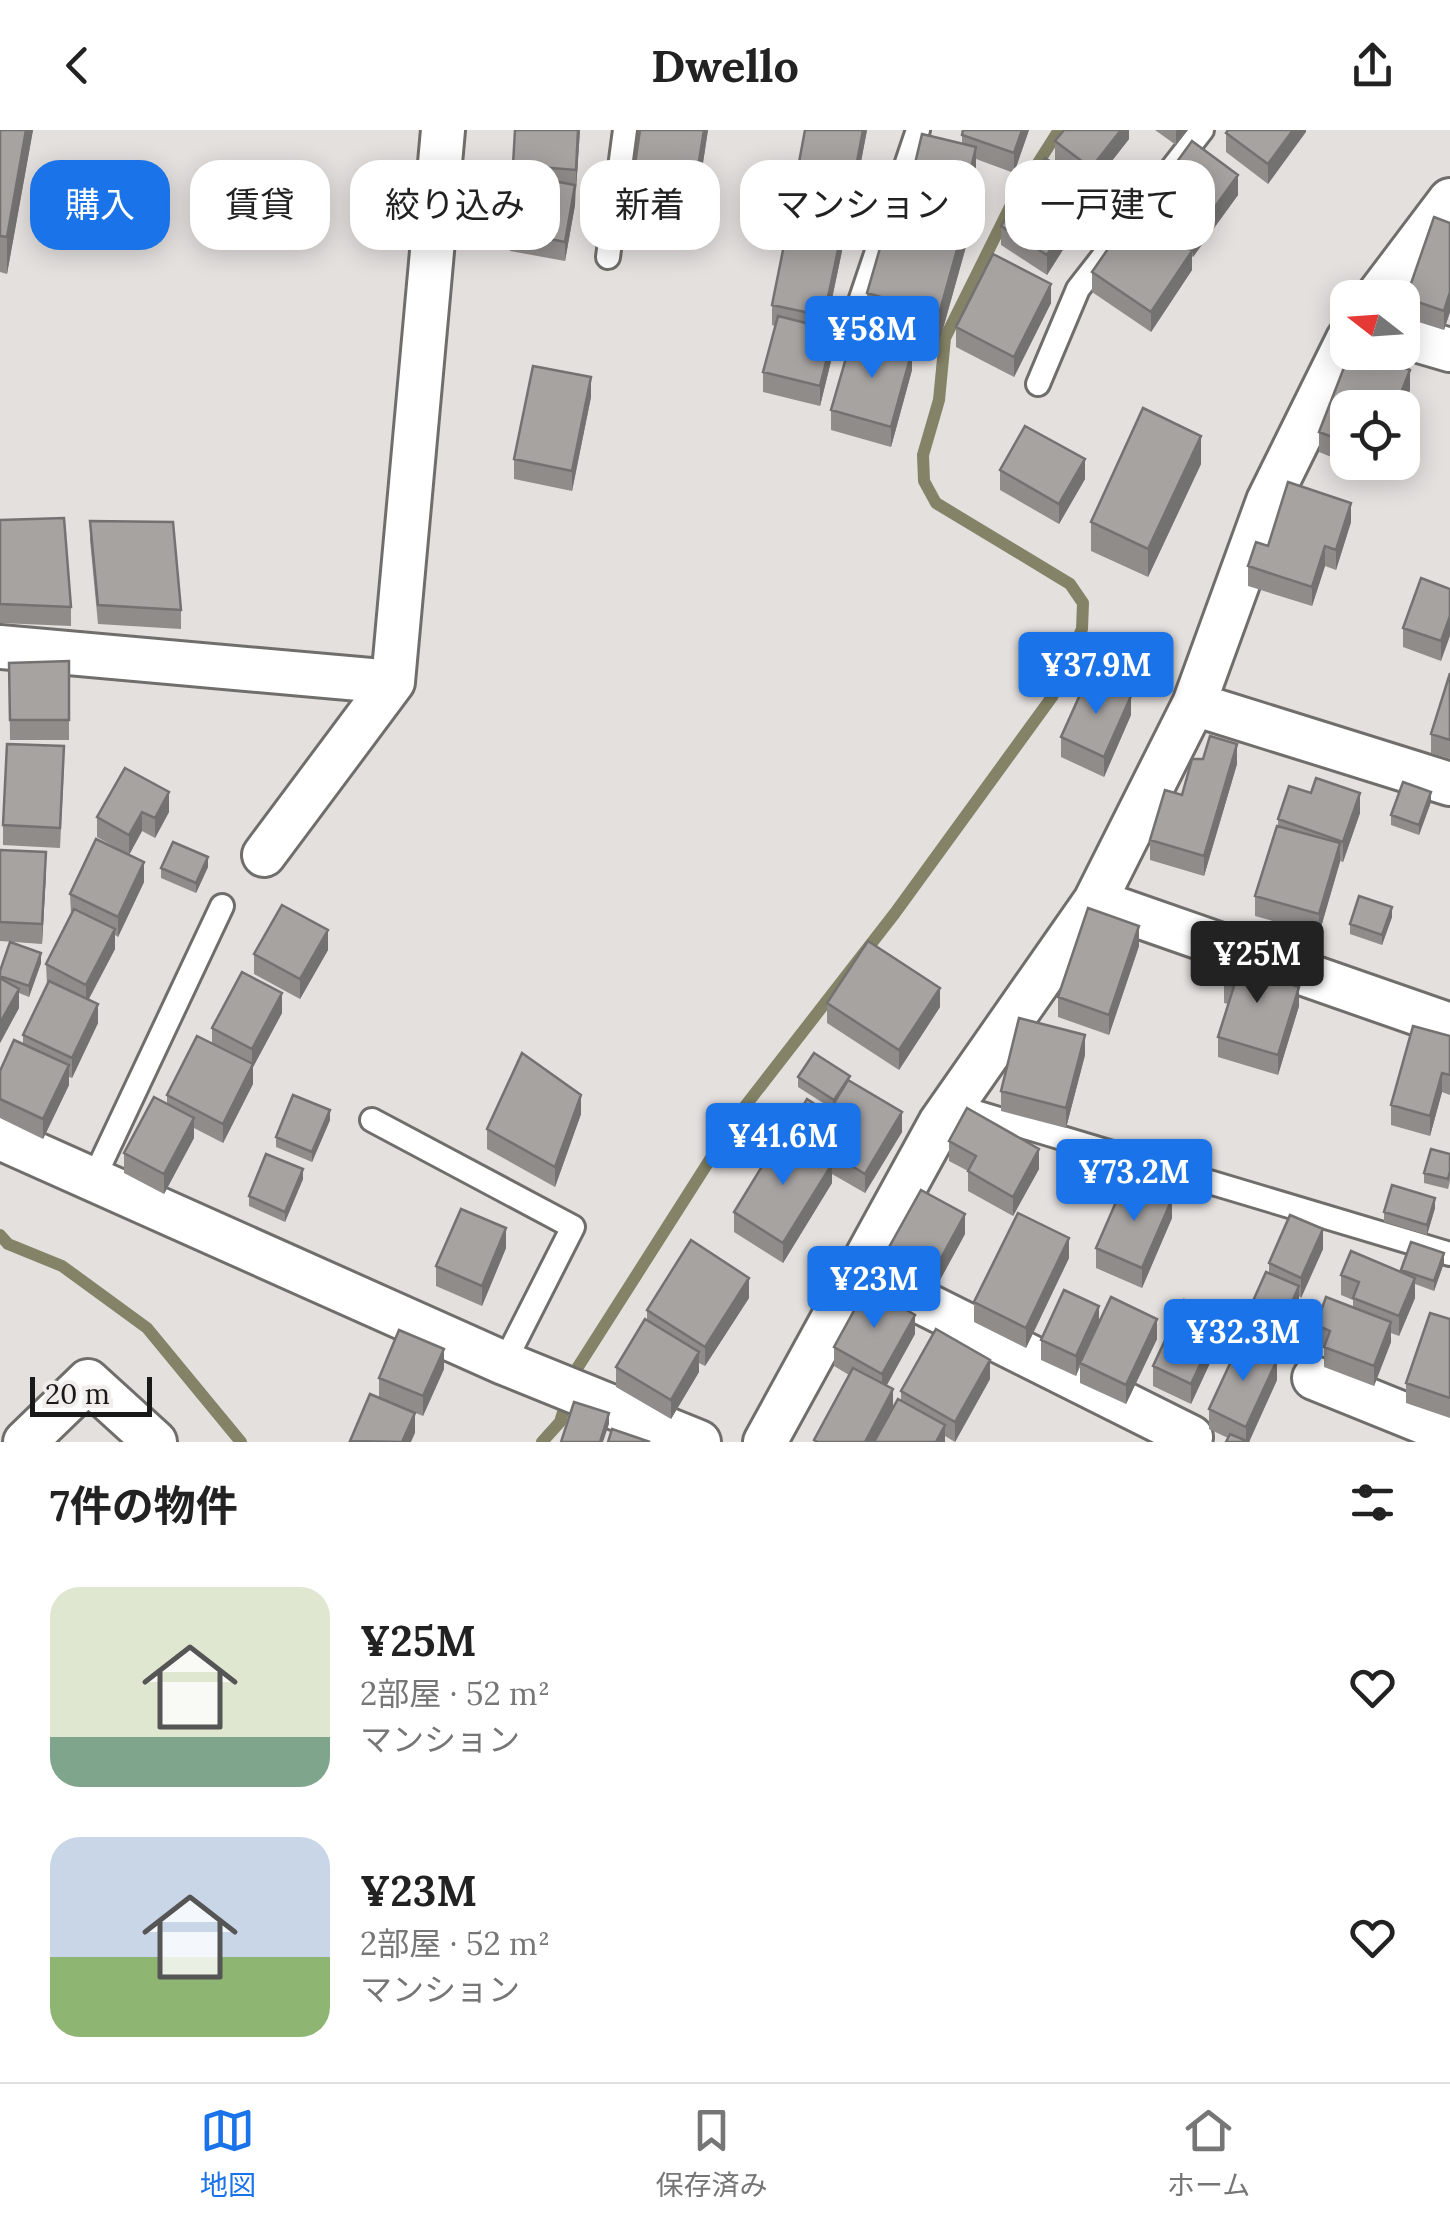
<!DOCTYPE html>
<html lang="ja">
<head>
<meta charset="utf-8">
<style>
  :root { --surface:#fff; --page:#f6f6f6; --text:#222; --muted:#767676; --line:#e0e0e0; --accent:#1a73e8 }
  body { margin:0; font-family:Lora,"Noto Sans JP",serif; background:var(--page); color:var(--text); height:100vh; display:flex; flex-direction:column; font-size:38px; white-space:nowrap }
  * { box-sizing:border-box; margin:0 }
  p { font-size:32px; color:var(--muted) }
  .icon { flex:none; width:55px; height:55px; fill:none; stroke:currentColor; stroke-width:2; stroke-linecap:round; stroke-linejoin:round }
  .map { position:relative; height:1312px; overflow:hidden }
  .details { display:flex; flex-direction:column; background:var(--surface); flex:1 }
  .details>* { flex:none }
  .hud { position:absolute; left:30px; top:30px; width:1390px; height:90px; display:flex; gap:20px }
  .needle { width:65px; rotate:287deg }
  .fabs { position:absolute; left:1330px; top:150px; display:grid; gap:20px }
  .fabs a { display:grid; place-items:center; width:90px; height:90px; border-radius:20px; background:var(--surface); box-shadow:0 5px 25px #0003; font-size:50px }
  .scale { position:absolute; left:30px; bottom:25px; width:122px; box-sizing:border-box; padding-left:10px; border:5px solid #1a1919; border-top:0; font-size:28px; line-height:35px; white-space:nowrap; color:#1a1919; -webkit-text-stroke:8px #f0edeb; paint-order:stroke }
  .price { position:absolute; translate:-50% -85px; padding:0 22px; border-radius:10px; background:var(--accent); color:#fff; font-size:32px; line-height:65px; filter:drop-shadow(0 2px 5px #0008) }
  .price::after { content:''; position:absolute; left:50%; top:60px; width:30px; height:22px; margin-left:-15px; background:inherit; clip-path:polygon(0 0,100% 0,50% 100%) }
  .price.active { background:#222; color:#fff }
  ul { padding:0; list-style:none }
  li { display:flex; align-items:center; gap:30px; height:250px; padding:0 50px }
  li span { display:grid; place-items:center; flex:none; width:280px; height:200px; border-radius:30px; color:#555 }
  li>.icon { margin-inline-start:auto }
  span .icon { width:120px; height:120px; fill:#fffc; stroke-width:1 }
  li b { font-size:42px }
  h2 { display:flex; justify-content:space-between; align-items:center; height:120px; padding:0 50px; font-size:42px }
  .chip { padding:0 35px; border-radius:30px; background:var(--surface); box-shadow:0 5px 25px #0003; font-size:35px; line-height:90px }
  .chip.active { background:var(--accent); color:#fff }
  header { display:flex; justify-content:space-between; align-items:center; height:130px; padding:0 50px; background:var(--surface); font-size:45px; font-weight:700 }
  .tab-bar { display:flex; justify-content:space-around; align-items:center; height:140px; border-top:2px solid var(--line); background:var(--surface); font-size:28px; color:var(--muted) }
  .tab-bar a { display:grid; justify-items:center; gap:5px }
  .tab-bar .active { color:var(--accent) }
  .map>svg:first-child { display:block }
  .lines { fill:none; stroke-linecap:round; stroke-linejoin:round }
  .stream { stroke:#848367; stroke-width:12 }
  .lane-casing { stroke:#706e6b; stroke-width:28 }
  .street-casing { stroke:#706e6b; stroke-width:48 }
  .lane { stroke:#fff; stroke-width:22 }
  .street { stroke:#fff; stroke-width:42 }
  .wall { fill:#8f8c8a }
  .shaded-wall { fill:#747271 }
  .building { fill:#a6a3a1; stroke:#747271; stroke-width:2.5 }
</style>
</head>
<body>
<header><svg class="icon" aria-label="back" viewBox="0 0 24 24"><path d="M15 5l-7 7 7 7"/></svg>Dwello<svg class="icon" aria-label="share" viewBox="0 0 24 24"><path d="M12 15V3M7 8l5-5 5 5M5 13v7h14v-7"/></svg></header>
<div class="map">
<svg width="1450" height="1312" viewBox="0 0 1450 1312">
  <rect width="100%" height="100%" fill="#e3e0de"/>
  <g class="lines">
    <path class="stream" d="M0 1105 8 1114 62 1136 147 1198 241 1312
      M542 1312 560 1292 576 1240 739 984 895 783 1052 567 1082 499 1083 473 1070 454 936 373 924 351 923 325 939 270 945 208 1010 77 1059 0"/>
    <g class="lane-casing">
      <path id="lane" d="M608 127 625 0
        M850 201 918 0
        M1038 254 1078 159 1202 0
        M952 975 1450 1124
        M372 990 573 1097 504 1233
        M93 1050 222 776"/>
    </g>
    <g class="street-casing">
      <path id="street" d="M1376 168 1450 70
        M1402 206 1450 220
        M0 517 393 552 443 0
        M1194 574 1450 654
        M264 725 393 552
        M1095 771 1450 895
        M0 1008 504 1233 699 1312
        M859 1141 1191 1307
        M1314 1248 1450 1303
        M25 1312 88 1251 155 1312
        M765 1312 940 993 1095 771 1194 574 1268 371 1348 209"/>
    </g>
    <use href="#lane" class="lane"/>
    <use href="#street" class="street"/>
  </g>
  <path class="wall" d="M0 0H33L7 144 0 142Z
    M580 0 575 75 565 131 510 121V101L518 55 513 54V35Z
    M640 0H708L695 85 633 76V48Z
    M867 0 848 100 792 90V70Z
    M1029 0 1014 43 976 29V37L965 84 967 113 939 213 867 192V163L908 67V63L962 14V5Z
    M1129 0V9L1090 58V77L1047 145 1001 115V96L1085 54 1055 31V11Z
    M1155 0H1186L1176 15Z
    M1306 0 1268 54 1226 22V3Z
    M1238 65 1193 127 1192 126V140L1151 202 1092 162V142L1147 89V73Z
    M1450 93V182L1444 200 1406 188V168Z
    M842 121 826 198 834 219 820 276 763 262V242L775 196 772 195V175Z
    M1051 173 1014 247 956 217V197Z
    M1350 222H1366L1410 240V260L1402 279V278H1348V332H1381L1376 345 1319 322V302Z
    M912 240 891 317 831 300V280Z
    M591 267 572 361 514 349V329Z
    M1201 334 1148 447 1091 421V392Z
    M1000 340 1085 349 1059 394 1000 360Z
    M0 390 71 477V496L0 493Z
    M90 391 181 480V499L98 494 90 410Z
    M1351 392 1336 440 1325 436 1312 476 1248 456V436L1268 416Z
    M1450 459 1441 531 1403 517V498Z
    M69 531V610H10L9 533Z
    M1450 543V629L1431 623V604Z
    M1131 585 1104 647 1061 627V607Z
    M1237 634 1204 746 1150 730V710Z
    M64 636 60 718 3 715V695Z
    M125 638 169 682 155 708 142 701 129 725 144 752 118 807 115 805V819L89 869 98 893 72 948 69 947V955L43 1009 0 988V941L23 914V905L47 855 46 834 71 784 70 764 129 725 97 707V687Z
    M1431 672 1419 705 1391 695V685Z
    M1360 683 1343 732 1340 731 1319 804 1255 786V766L1278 697V689Z
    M0 720 46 742 42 814 0 811Z
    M208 737 196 763 161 748V738Z
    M1392 787 1382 815 1350 804V794Z
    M1139 816 1109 905 1058 887V867Z
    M328 820 300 869 254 844V824Z
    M41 833 29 867 19 863V878L0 913V841Z
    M1263 845 1299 876 1278 945 1218 927V907L1228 874 1224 873V853Z
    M827 873 940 877 899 940 827 893Z
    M282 883 253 937V954L223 1013 194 998V1008L164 1064 124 1043V1023L167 974V965L212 913V898Z
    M1450 906V965L1442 962 1430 1006 1391 995V975Z
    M1085 925 1066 998 1001 981V961Z
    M798 947 850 951 902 1002 865 1063 832 1044V1053L783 1133 734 1102V1082L811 1020V1011L817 1001 808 1015 792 1005V995L824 989 831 978 798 957Z
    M581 984 555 1057 487 1019V999Z
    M330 990 312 1032 276 1017V1007Z
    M949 1011 1039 1039 1013 1086 968 1061V1041L949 1031Z
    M1450 1024V1051L1448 1059 1424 1053V1043Z
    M303 1049 285 1092 249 1076V1066Z
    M1435 1078 1427 1105 1384 1092V1082Z
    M1172 1088 1142 1158 1096 1138V1118Z
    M965 1104 928 1172 883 1148V1128Z
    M506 1118 482 1176 436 1156V1136Z
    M1323 1119 1301 1168 1299 1166V1176L1277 1225 1244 1211V1191L1269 1143V1133Z
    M1069 1128 1026 1218 974 1192V1172Z
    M1444 1133 1434 1161 1415 1154V1168L1399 1206 1391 1203V1212L1374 1256 1324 1237V1218L1316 1215V1195L1353 1177V1170L1341 1165V1145L1401 1142V1140Z
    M749 1168 705 1236 699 1233V1242L671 1289 616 1257V1237L647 1190V1180Z
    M1450 1189V1288L1406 1273V1253Z
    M1099 1193 1157 1209 1126 1274 1080 1253V1237L1076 1246 1041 1230V1210Z
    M915 1204 886 1256 893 1278 901 1271V1261L990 1249 955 1312 945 1306V1312H814L849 1245 834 1236V1217Z
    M1222 1207 1191 1274 1153 1256V1236Z
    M444 1239 423 1286 379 1268V1248Z
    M1277 1250 1249 1312 1228 1308 1209 1299V1279Z"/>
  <path class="shaded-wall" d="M26 0H33L7 144V107Z
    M578 0H580L576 59V40Z
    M704 0H708L695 85V56Z
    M863 0H867L848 100V80Z
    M1022 0H1029L1014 43V23Z
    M1121 0H1129V9L1091 58V38Z
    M1176 0H1186L1176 15Z
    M1293 0H1306V2L1268 54V34Z
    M976 17V37L962 95V76Z
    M1238 45V65L1193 127V107Z
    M575 55V75L565 131V112Z
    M1090 57V77L1047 145V125Z
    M967 84V113L939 213V184Z
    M842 101V121L824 206V186Z
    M1192 121V140L1151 202V182Z
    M1051 154V173L1014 247V227Z
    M1450 162V182L1444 200V181Z
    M834 200V219L820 276V256Z
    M912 221V240L891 317V297Z
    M1410 240V260L1402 279V278H1395Z
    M591 247V267L572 361V341Z
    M1201 306V334L1148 447V419Z
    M1085 329V349L1059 394V374Z
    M1351 373V392L1336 440V420Z
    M1325 416V436L1312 476V457Z
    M1450 486V506L1441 531V511Z
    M1131 566V585L1104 647V627Z
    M1237 614V634L1204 746V726Z
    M169 662V682L155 708V688Z
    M1431 662V672L1419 705V695Z
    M1360 663V683L1343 732V712Z
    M142 682V701L129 725V705Z
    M1340 713V732L1319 804V784Z
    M46 722V742L42 814V794Z
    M208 727V737L196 763V753Z
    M144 732V752L118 807V787Z
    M1392 777V787L1382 815V805Z
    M1139 796V816L1109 905V885Z
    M115 799V819L86 874V855Z
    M328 800V820L300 869V849Z
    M41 823V833L29 867V856Z
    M1299 857V876L1278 945V925Z
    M940 858V877L899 940V920Z
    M19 859V878L0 913V893Z
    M282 863V883L253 937V954L223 1013V994L252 936V919Z
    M98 874V893L72 948V928Z
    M1085 905V925L1066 998V978Z
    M69 935V955L43 1009V989Z
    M1442 943V962L1430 1006V986Z
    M581 965V984L555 1057V1037Z
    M330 980V990L312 1032V1022Z
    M824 980V990L808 1015V1005Z
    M902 982V1002L865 1063V1044Z
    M194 988V1008L164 1064V1044Z
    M1039 1019V1039L1013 1086V1067Z
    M832 1034V1053L783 1133V1113Z
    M303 1039V1049L285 1092V1082Z
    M1435 1068V1078L1427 1105V1095Z
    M1172 1069V1088L1142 1158V1138Z
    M965 1084V1104L928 1172V1152Z
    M506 1098V1118L482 1176V1156Z
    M1323 1099V1119L1301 1168V1148Z
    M1069 1108V1128L1026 1218V1198Z
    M1444 1123V1133L1434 1161V1151Z
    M749 1148V1168L705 1236V1217Z
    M1415 1148V1168L1399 1206V1186Z
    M1299 1156V1176L1277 1225V1205Z
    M1099 1176V1196L1080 1233 1076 1246V1226Z
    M915 1185V1204L882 1264V1244Z
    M1222 1188V1207L1191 1274V1254Z
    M1157 1189V1209L1126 1274V1255Z
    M1391 1192V1212L1374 1256V1236Z
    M444 1219V1239L423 1286V1266Z
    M699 1222V1242L671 1289V1270Z
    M990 1230V1249L955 1312V1292Z
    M1277 1230V1250L1249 1312H1246V1297Z
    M893 1259V1279L876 1312H865Z
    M415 1283V1303L411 1312H402Z
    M609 1283V1294L603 1312H600Z
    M945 1295V1312H936Z"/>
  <path class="building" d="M0 0H26L7 107 0 106Z
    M515 0H578L576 40 513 35Z
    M640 0H704L695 56 633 48Z
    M805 0H863L848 80 792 70Z
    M963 0H1022L1014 23 962 5Z
    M1064 0H1121L1091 38 1055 11Z
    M1228 0H1293L1268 34 1226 3Z
    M922 4 976 17 962 76 908 63Z
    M1192 11 1238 45 1193 107 1147 73Z
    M1045 28 1090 57 1047 125 1001 96Z
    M520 45 575 55 565 112 510 101Z
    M896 63 967 84 939 184 867 163Z
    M1134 81 1192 121 1151 182 1092 142Z
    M1434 87 1450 93V162L1444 181 1406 168Z
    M789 90 842 101 824 186 772 175Z
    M993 124 1051 154 1014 227 956 197Z
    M778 186 834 200 820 256 763 242Z
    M853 204 912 221 891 297 831 280Z
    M1350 222H1366L1410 240 1395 278H1348V313L1319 302Z
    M533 236 591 247 572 341 514 329Z
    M1143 278 1201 306 1148 419 1091 392Z
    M1025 296 1085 329 1059 374 1000 340Z
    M1288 352 1351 373 1336 420 1325 416 1312 457 1248 436 1256 412 1268 416Z
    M64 388 71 477 0 474V390Z
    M90 391 173 392 181 480 98 475Z
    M1421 448 1450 459V486L1441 511 1403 498Z
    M69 531V590H10L9 533Z
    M1450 543V610L1431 604Z
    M1088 547 1131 566 1104 627 1061 607Z
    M1210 606 1237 614 1204 726 1150 710 1165 660 1182 665 1192 629H1203Z
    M7 614 64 616 60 698 3 695Z
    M125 638 169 662 155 688 142 682 129 705 97 687Z
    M1316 648 1360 663 1343 712 1278 689 1289 656 1311 663Z
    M1403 652 1431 662 1419 695 1391 685Z
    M1277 696 1340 713 1319 784 1255 766Z
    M96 709 144 732 118 787 70 764Z
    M173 712 208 727 196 753 161 738Z
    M0 720 46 722 42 794 0 792Z
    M1359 766 1392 777 1382 805 1350 794Z
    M282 775 328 800 300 849 254 824Z
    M1088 778 1139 796 1109 885 1058 867Z
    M74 779 115 799 86 855 46 834Z
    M868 811 940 858 899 920 827 873Z
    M10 812 41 823 29 856 0 846V841Z
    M1234 822 1263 831 1259 844 1299 857 1278 925 1218 907 1234 856 1224 853Z
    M242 842 282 863 252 919 212 898Z
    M0 848 19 859 0 893Z
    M49 851 98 874 72 928 23 905Z
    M1019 888 1085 905 1066 978 1001 961Z
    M1413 896 1450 906V945L1442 943 1430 986 1391 975Z
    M197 906 253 934 223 994 167 965Z
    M14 910 69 935 43 989 0 969V941Z
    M522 923 581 965 555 1037 487 999Z
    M814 923 850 946 834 970 798 947Z
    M848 950 902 982 865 1044 811 1011Z
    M293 965 330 980 312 1022 276 1007Z
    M154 967 194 988 164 1044 124 1023Z
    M807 969 824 980 808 1005 792 995Z
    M967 978 1039 1019 1013 1067 968 1041 976 1026 949 1011Z
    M783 1002 832 1034 783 1113 734 1082Z
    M1431 1019 1450 1024V1041L1448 1049 1424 1043Z
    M266 1024 303 1039 285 1082 249 1066Z
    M1126 1049 1172 1069 1142 1138 1096 1118Z
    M1392 1055 1435 1068 1427 1095 1384 1082Z
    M921 1060 965 1084 928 1152 883 1128Z
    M461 1079 506 1098 482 1156 436 1136Z
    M1018 1083 1069 1108 1026 1198 974 1172Z
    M1290 1085 1323 1099 1301 1148 1269 1133Z
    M691 1110 749 1148 705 1217 647 1180Z
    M1411 1112 1444 1123 1434 1151 1401 1140Z
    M1351 1121 1415 1148 1399 1186 1353 1168 1359 1152 1341 1145Z
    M1266 1142 1299 1156 1277 1205 1244 1191Z
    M867 1157 915 1185 882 1244 834 1217Z
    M1064 1160 1099 1176 1076 1226 1041 1210Z
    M1111 1167 1157 1189 1126 1255 1080 1233Z
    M1326 1167 1391 1192 1374 1236 1324 1217 1330 1201 1316 1195Z
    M1184 1170 1222 1188 1191 1254 1153 1236Z
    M1430 1183 1450 1189V1268L1406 1253Z
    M645 1189 699 1222 671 1270 616 1237Z
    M936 1199 990 1230 955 1292 901 1261Z
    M399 1200 444 1219 423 1266 379 1248Z
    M1240 1212 1277 1230 1246 1297 1209 1279Z
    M853 1238 893 1259 865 1312H818L814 1310Z
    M370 1264 415 1283 402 1312 350 1311Z
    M898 1269 945 1295 936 1312H874Z
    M574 1272 609 1283 600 1312H561Z
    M612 1299 650 1312H608Z
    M1230 1304 1249 1312H1226Z"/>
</svg>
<div class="fabs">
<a><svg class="needle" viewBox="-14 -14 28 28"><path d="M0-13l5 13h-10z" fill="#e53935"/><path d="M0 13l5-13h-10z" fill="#767676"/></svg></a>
<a><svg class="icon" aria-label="locate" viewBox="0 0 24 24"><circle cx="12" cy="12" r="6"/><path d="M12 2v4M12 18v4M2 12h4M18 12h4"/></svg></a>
</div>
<div class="scale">20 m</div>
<b class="price" style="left:872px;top:251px">¥58M</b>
<b class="price" style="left:1096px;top:587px">¥37.9M</b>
<b class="price active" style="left:1257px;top:876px">¥25M</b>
<b class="price" style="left:783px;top:1058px">¥41.6M</b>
<b class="price" style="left:1134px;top:1094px">¥73.2M</b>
<b class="price" style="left:874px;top:1201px">¥23M</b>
<b class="price" style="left:1243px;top:1254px">¥32.3M</b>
<div class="hud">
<a class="chip active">購入</a>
<a class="chip">賃貸</a>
<a class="chip">絞り込み</a>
<a class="chip">新着</a>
<a class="chip">マンション</a>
<a class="chip">一戸建て</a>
</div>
</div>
<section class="details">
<h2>7件の物件<svg class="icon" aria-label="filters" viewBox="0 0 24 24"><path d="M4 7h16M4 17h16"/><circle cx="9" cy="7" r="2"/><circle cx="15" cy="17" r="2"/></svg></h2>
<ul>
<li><span style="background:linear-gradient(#dfe7d0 75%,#7fa58c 0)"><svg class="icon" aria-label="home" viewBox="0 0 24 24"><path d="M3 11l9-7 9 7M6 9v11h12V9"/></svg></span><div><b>¥25M</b><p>2部屋 · 52 m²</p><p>マンション</p></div><svg class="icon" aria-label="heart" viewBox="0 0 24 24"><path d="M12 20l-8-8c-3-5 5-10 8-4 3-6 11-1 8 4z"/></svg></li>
<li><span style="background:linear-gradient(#c9d6e8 60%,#8fb573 0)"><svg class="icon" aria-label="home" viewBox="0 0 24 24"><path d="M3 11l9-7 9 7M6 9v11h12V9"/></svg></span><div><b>¥23M</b><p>2部屋 · 52 m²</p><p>マンション</p></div><svg class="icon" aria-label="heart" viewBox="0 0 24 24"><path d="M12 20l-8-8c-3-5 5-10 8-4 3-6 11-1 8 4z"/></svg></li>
</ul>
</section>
<nav class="tab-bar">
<a class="active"><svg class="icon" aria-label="map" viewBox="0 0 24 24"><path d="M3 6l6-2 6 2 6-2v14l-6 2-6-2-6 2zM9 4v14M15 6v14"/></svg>地図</a>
<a><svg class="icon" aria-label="saved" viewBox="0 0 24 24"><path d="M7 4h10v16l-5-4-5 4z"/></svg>保存済み</a>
<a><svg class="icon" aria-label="home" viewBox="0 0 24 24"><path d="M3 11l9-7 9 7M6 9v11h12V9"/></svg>ホーム</a>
</nav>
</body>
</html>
